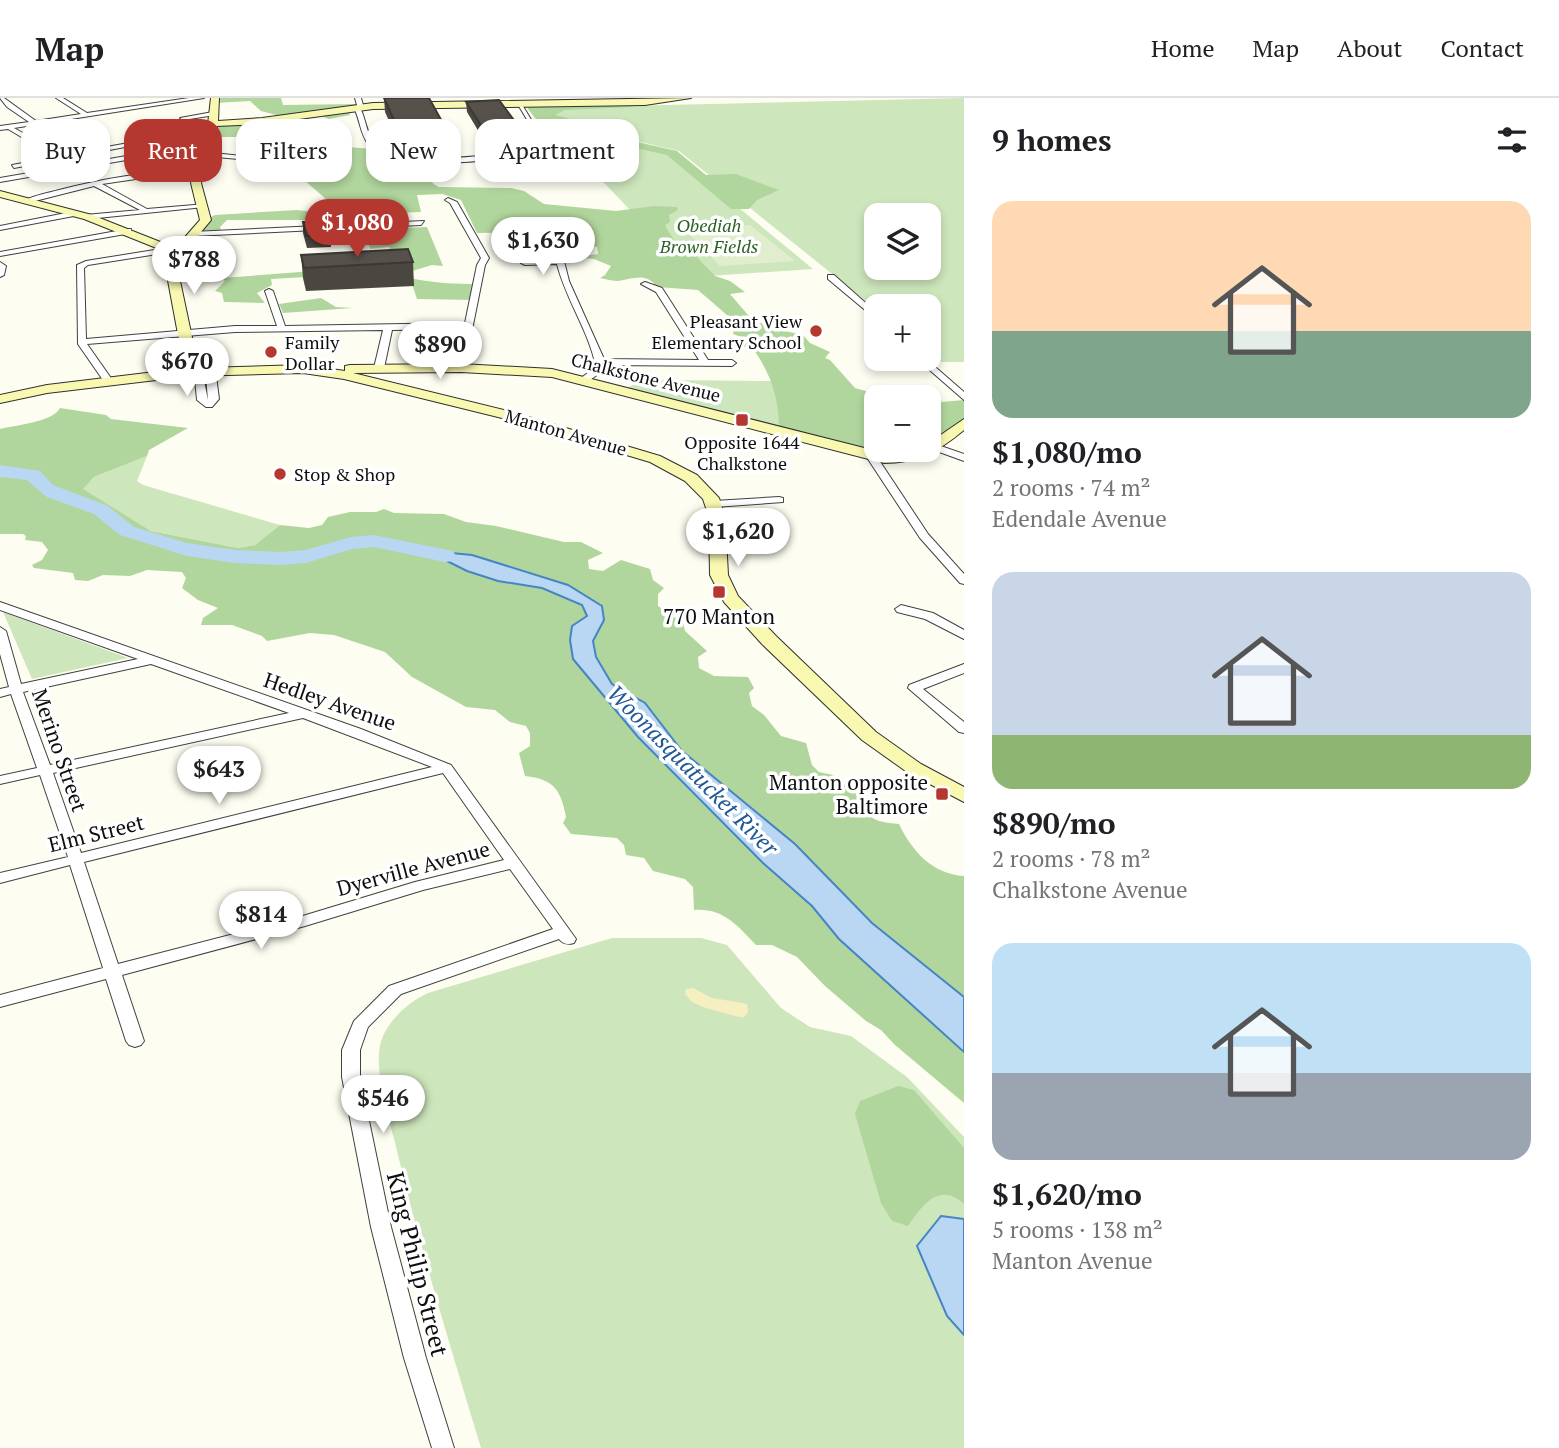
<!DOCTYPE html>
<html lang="en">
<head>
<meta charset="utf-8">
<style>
  :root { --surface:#fff; --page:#f2f2f2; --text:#202124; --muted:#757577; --line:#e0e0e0; --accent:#b43730 }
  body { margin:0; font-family:"PT Serif",serif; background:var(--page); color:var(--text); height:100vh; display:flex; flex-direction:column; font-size:26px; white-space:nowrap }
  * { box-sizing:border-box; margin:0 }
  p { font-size:23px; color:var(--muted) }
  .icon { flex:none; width:38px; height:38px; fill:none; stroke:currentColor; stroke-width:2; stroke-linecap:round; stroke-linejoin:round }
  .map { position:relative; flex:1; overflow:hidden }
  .side { display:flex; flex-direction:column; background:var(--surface); width:595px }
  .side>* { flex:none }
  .hud { position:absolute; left:21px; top:21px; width:665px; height:63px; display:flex; gap:14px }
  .buttons { position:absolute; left:864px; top:105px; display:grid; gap:14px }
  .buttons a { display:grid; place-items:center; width:77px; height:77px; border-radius:14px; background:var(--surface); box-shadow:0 4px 10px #0003; font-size:35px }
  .price { position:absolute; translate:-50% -60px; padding:0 16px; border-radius:24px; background:#fff; color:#222; font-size:23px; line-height:46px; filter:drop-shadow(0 2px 4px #0008) }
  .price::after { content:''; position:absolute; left:50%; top:42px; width:21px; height:16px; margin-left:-10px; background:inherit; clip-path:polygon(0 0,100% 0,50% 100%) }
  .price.on { background:var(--accent); color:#fff }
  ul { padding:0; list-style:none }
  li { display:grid; align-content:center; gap:14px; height:371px; padding:0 28px }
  li span { display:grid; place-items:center; height:217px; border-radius:21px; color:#555 }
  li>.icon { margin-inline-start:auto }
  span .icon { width:126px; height:126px; fill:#fffc; stroke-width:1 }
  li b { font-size:30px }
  h2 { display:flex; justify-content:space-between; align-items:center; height:84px; padding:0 28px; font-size:30px }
  .pill { padding:0 24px; border-radius:21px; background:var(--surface); box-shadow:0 4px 10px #0003; font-size:24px; line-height:63px }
  .pill.on { background:var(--accent); color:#fff }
  header { display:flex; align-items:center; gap:42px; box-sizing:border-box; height:98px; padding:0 35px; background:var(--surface); border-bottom:2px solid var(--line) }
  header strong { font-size:33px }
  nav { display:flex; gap:38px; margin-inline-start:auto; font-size:24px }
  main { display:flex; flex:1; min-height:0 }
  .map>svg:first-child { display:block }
  .green { fill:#cee6bc; fill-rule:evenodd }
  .forest { fill:#b1d69d }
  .sand { fill:#f6efc1 }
  .pitch { fill:#e0eece }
  .water { fill:#b9d7f2; stroke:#4685c3; stroke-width:2 }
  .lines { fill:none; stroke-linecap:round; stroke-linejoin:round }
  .river { fill:#b9d7f2; fill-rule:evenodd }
  .street-casing { stroke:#414141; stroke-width:2 }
  .secondary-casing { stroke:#303030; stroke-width:2 }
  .street { fill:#fff; fill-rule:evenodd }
  .secondary { fill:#f9f8b1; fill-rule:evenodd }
  .wall { fill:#4a4640 }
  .building { fill:#56514b; stroke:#3c3934; stroke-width:2 }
  .poi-dot { fill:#b43730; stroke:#fff; stroke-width:2.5 }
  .labels { text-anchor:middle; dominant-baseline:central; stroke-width:7; stroke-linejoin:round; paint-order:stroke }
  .far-park-label { font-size:18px; font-style:italic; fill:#2a6123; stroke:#fff }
  .far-poi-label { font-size:18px; fill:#0e0e0e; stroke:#fff; text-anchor:start }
  .far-street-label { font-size:18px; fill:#0e0e0e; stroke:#fff }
  .poi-label { font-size:21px; fill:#0e0e0e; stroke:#fff }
  .street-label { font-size:21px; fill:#0e0e0e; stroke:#fff }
  .water-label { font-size:23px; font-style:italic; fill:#215897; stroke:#fff }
  .near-street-label { font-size:24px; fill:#0e0e0e; stroke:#fff }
</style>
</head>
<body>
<header>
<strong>Map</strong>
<nav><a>Home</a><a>Map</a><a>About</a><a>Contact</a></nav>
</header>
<main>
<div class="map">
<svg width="964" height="1350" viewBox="0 0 964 1350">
  <rect width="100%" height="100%" fill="#fefdf1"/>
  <path class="green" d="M964 0V264H937L929 257V208H877V212L679 53 547 22 537 10ZM877 117H929V170H877Z
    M545 23 670 53 813 171 694 179Z
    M665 282 772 283 779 307 780 330 627 290 639 284Z
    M147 358 137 383 143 387 280 427 255 447 238 450 151 433 82 391 94 379Z
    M3 514 128 560 32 581Z
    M612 840H701L727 847 781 910 810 929 851 938 907 979 964 1039V1350H481C451 1251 421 1153 397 1053 391 1025 370 965 383 938 391 920 410 903 428 895Z"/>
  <path class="forest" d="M215 0H281L283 7 358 6 359 10 348 12 350 17 329 21 314 15 303 18 314 24 299 27 306 43C342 53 380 45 414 63 426 69 426 83 439 89L511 90 524 93 544 106 616 113 654 108 677 109 678 112 669 117 670 124 665 127C668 135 675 141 679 150L695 157 715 178 730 183 745 194 730 196 748 217 767 229 803 237 810 245 830 254 825 260 830 262 855 290 887 299H877V352H929V305L964 302V328L938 350 894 360 779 332C779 299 771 276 752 249H743L747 241 733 236 735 224 698 192 657 189C646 174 633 181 618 183 612 183 606 181 600 180L605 177 611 168 594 161 578 159 598 156 597 149 585 146 583 140 571 134 580 132V128L576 126 547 124 551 134 477 135 461 102 442 96 417 97 421 114 365 116 331 122H227L220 129 222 135 197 134 206 121 215 117 297 112 315 114 325 113 336 105 326 101 304 82 269 69 279 59 285 42 256 41 257 39H212L213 29 284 19 261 13 250 3 215 5Z
    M627 5 632 9 565 12 555 17 632 37 633 43 677 53 706 77 736 76 779 92 757 102 749 111H731L667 57 613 45 611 38 557 25 542 29 525 7Z
    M427 129 443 168 432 167 412 173 271 181 272 187 257 195 265 205 224 204 222 195 215 193 225 183 222 180 326 172 394 159 389 149 370 151 367 138 395 135 399 130Z
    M410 180C432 185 455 186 478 186L475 202 417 201Z
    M321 200 336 209 353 210 283 215 279 206Z
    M60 310 106 317 111 321 188 330 149 352 147 358 94 379 83 391 151 433 238 450 255 447 280 427 309 430 322 427 328 419 350 414H376L384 411 394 415 444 416 466 424 496 428 564 444H581L603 455 588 462 589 471 603 473 621 462 650 471 653 482 664 490 658 496V508L683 525 685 533 707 553 698 559 699 570 714 578 748 579 754 590 749 595 752 608 764 617 781 638 806 645 812 667 819 674 833 677 840 684 861 696C869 723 872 723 899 726 912 753 932 776 964 778V899L872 825 795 746 682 653 645 605 612 586 596 559 593 543 604 522 568 487 415 452 439 459 467 473 498 483 542 489 582 507 587 518V578L638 639 763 765 812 808 839 841 964 954V1005L895 947 881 932 866 923 825 888 797 859 772 847H756C737 827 723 810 694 812L693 789 685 781 653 773 644 760 626 757 624 747 617 740 571 736 563 725 566 719C561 692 554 681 525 678L519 655 530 648V635L526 628 510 624 495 612 466 609 412 579 385 554 334 537 310 535 267 543 262 538 232 527H201L203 520 218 510 198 502 182 490 186 480 182 474 147 472 130 478 103 477 88 483 75 482 73 475 34 470 32 467 42 462 48 452 42 444 25 442 26 438 23 436H0V331C16 327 53 324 60 310Z
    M898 988 914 992 964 1050V1106C939 1083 922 1108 908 1128L892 1123 881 1105 855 1016 860 1003Z"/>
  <path class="sand" d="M693 890 712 900 743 905 747 906 748 914 744 919H739L706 910 692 904 685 896 686 891Z"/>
  <path class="pitch" d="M750 127 795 163 720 168 683 130Z"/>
  <path class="water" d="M409 451 472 457 568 487 602 508 604 522 593 543 596 559 612 586 645 605 682 653 795 746 872 825 964 899V954L839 841 812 808 763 765 638 639 573 561 570 542 572 528 587 518 582 507 542 490 498 483 467 473 439 459Z
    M941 1118 964 1121V1237L947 1218 917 1148Z"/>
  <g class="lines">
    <path class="river" d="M0 367 40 373 53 387 108 408 134 429 187 445 235 452 280 454 306 452 351 439 374 437 453 453 456 458 453 463 445 464 374 449 352 451 306 465 280 467 235 465 187 458 120 437 94 416 47 399 27 382 0 379Z"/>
    <g class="street-casing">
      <path id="street" d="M0 0H4L36 23 81 16 56 0H63L87 15 189 0H204L14 30 62 57 212 30 215 32 14 70 12 67 55 59 8 31 0 32V28L29 24 7 9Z
        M355 0H361L363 7 361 12C366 22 367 39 376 47 398 68 464 59 493 57L496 59C475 68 386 67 369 47 361 38 360 23 355 12L357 7Z
        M517 5H521L544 43H540Z
        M213 14 215 17 183 22 180 20Z
        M204 54 290 63 287 65 204 58 132 61 0 84V80L132 57Z
        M199 71 201 74 156 78 102 86 147 111 206 106 204 109 88 121 85 117 140 112 94 88 27 105 24 103C34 97 48 95 59 92 105 80 152 73 199 71Z
        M448 100 457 104 489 160 485 167 464 272 456 270 464 231 392 232 384 270 379 273 374 270 383 232 235 234 87 246 113 283 108 286 105 285 78 246 77 167 86 163 167 150H170V154L88 167 84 170 86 241 235 228H277L265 193 269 191 273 193 285 228 465 225 477 167 481 160 450 105 445 102Z
        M76 113 79 117 0 132V128Z
        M424 123 421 127 192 138 188 136 192 134Z
        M531 126H537L553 143 564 163 569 183 604 261 699 262 656 194 641 186 645 184 662 190 708 262H732L736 265 732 268 605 267 604 272 587 284H581V280L596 269C589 233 566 202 557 166L525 167 521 165 525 163 555 161 547 146 530 128Z
        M128 131H131V135L0 158V154Z
        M0 164 6 168 4 177 0 179Z
        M828 177H834L877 215V222L828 181Z
        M917 261H926L964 294V302Z
        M194 271 202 273 208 302 206 278 202 273 210 271 216 278 219 301 212 309H206L197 302Z
        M935 346 964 356V363L931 351 930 349Z
        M871 355 875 356 928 436 964 476V486L960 485 920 440 866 358Z
        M779 399 783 400V404L714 409 709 406 714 403Z
        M0 504 361 631 451 667 576 841 574 845C567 847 563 846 559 841L401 896 368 929 360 952V979L391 1129 426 1260 454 1350H432L404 1260 371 1129 342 979V952L354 923 389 888 553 831 510 771 423 792 305 828 122 877 144 943 141 947 135 949 129 947 126 943 106 881 0 909V897L103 870 70 767 0 785V775L68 759 40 677 0 686V678L37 670 11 596 0 599V591L9 589 0 556V529L6 533 21 586 138 561 0 512ZM151 566 289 615 50 667 23 594ZM303 620 432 669 81 755 53 675ZM443 675 504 762 415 784 296 820 118 866 84 764Z
        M901 507 933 515 964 532V541L925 521 897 514 895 511Z
        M964 566V575L923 591 964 624V635L959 634 908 590 909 587Z"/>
    </g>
    <g class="secondary-casing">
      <path id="secondary" d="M211 0H219L218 23 262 20 373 5 691 0 645 7 373 11 262 26 217 28 201 85 211 122 176 164 197 263 201 270 303 267 345 273V268L350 267 461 266 552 271 884 355 929 352V345L964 321V332C939 353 917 365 884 365L552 279 461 274 353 275 512 314 660 358 697 377 719 400 725 419 728 477 738 498 776 538 876 634 921 666 964 689V704L907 674 862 642 762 546 724 504 710 477 709 419 703 401 685 383 650 364 502 320 344 281 303 275 190 278 47 295 0 305V297L47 287 188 270 183 263 164 161 159 151 84 121 0 99V93L92 117 168 147 172 154 200 122 191 85 207 35Z"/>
    </g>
    <use href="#street" class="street"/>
    <use href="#secondary" class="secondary"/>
  </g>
  <path class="wall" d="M384 0 445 29 459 40V54L414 53 404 35 395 36 385 14Z
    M466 4 519 29V39L495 40 482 39 467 14Z
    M303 124 330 137 331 149 307 150 303 135Z
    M301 157 413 164 414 188 306 193 303 180Z"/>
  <path class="building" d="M384 0H429L445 29 452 28 459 40 414 39 404 22H394Z
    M499 2 519 29 495 30 482 29 466 4Z
    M327 123 330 137 306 138 303 124Z
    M408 151 413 164 304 170 301 157Z"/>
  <g class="poi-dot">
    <circle cx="816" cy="233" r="7"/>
    <circle cx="271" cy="254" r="7"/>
    <rect x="735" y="315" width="14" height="14" rx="3.5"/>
    <circle cx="280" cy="376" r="7"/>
    <rect x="712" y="487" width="14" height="14" rx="3.5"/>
    <rect x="935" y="689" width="14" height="14" rx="3.5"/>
  </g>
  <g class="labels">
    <g class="far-park-label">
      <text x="709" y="127">Obediah<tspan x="709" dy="21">Brown Fields</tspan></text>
    </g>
    <g class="far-poi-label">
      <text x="802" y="223" text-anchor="end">Pleasant View<tspan x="802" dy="21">Elementary School</tspan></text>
      <text x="285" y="244">Family<tspan x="285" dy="21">Dollar</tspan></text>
      <text x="742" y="344" text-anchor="middle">Opposite 1644<tspan x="742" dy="21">Chalkstone</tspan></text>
      <text x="294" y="376">Stop &amp; Shop</text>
    </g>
    <g class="far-street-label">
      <text transform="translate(646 279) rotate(14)">Chalkstone Avenue</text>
      <text transform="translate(566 334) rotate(16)">Manton Avenue</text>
    </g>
    <g class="poi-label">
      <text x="719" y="518">770 Manton</text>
      <text x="928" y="684" text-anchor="end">Manton opposite<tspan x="928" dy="24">Baltimore</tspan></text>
    </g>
    <g class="street-label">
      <text transform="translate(330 603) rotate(19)">Hedley Avenue</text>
      <text transform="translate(60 652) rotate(71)">Merino Street</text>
      <text transform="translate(96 735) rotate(-14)">Elm Street</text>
      <text transform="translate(413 770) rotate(-15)">Dyerville Avenue</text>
    </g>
    <g class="water-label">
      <text transform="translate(693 672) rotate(45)">Woonasquatucket River</text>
    </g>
    <g class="near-street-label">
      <text transform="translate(418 1166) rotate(76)">King Philip Street</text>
    </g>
  </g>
</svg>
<div class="buttons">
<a><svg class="icon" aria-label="layers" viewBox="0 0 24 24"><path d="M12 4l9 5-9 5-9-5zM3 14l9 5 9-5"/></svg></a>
<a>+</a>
<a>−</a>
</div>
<b class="price on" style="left:357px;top:161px">$1,080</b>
<b class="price" style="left:543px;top:179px">$1,630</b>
<b class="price" style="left:194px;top:198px">$788</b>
<b class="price" style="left:440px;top:283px">$890</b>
<b class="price" style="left:187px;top:300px">$670</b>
<b class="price" style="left:738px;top:470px">$1,620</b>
<b class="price" style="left:219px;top:708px">$643</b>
<b class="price" style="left:261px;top:853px">$814</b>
<b class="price" style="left:383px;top:1037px">$546</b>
<div class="hud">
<a class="pill">Buy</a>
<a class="pill on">Rent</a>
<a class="pill">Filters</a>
<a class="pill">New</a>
<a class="pill">Apartment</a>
</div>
</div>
<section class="side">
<h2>9 homes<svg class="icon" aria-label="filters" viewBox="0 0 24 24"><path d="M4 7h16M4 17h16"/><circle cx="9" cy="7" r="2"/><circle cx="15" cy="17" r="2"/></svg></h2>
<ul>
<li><span style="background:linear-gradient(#ffd9b3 60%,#7fa58c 0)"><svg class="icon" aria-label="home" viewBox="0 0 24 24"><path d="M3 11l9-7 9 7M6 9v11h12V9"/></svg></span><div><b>$1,080/mo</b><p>2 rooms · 74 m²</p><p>Edendale Avenue</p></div></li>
<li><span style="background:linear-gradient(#c9d6e8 75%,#8fb573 0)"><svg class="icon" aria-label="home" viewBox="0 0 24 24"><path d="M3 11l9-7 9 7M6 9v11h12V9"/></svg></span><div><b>$890/mo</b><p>2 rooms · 78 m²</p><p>Chalkstone Avenue</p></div></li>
<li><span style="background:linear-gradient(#bfe0f5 60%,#9aa5b1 0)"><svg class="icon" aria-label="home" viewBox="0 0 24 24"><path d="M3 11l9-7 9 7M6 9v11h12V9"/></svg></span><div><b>$1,620/mo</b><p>5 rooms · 138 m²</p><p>Manton Avenue</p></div></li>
</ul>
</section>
</main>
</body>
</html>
